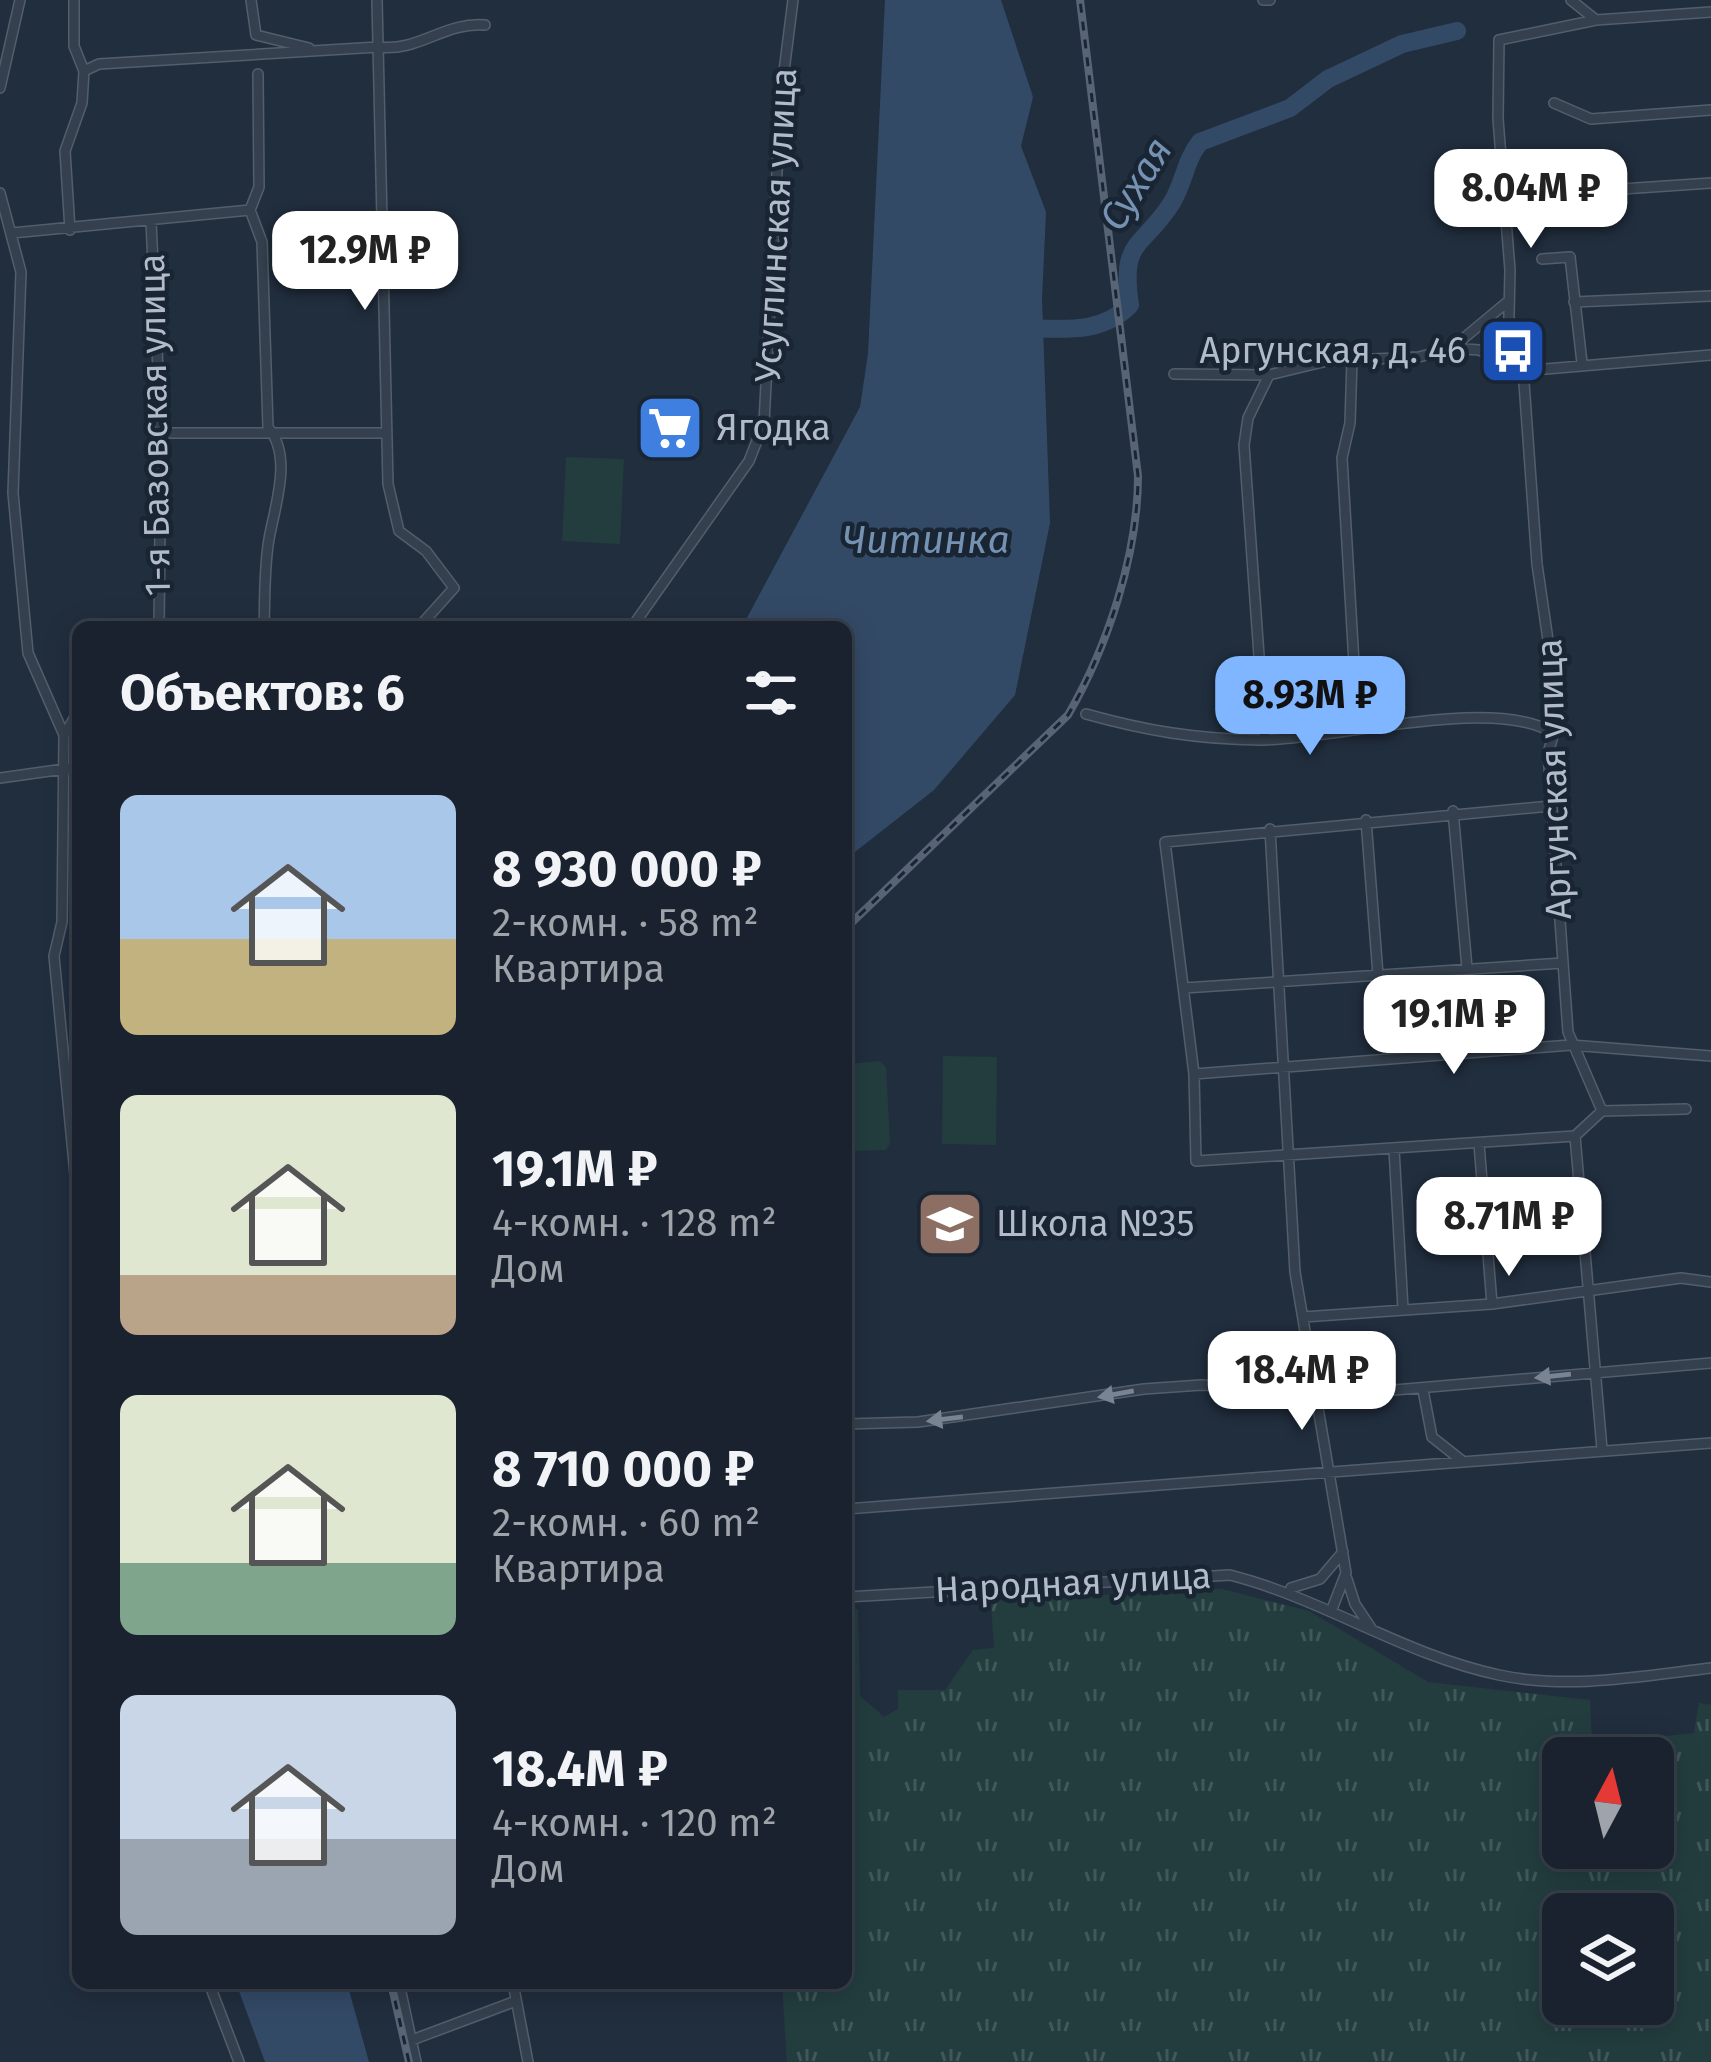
<!DOCTYPE html>
<html lang="ru">
<head>
<meta charset="utf-8">
<style>
  :root { --surface:#19222e; --page:#262f3a; --text:#f1f3f6; --muted:#9fa4aa; --line:#373f4a; --accent:#80b5ff }
  body { margin:0; font-family:"Fira Sans",sans-serif; background:var(--page); color:var(--text); height:100vh; display:flex; flex-direction:column; font-size:45px; white-space:nowrap }
  * { box-sizing:border-box; margin:0 }
  p { font-size:39px; color:var(--muted) }
  .icon { flex:none; width:66px; height:66px; fill:none; stroke:currentColor; stroke-width:2; stroke-linecap:round; stroke-linejoin:round }
  .map { position:relative; flex:1; overflow:hidden }
  .side { position:absolute; left:72px; top:621px; width:780px; height:1368px; display:flex; flex-direction:column; background:var(--surface); border-radius:18px; box-shadow:0 6px 30px #0003,0 0 0 3px var(--line) }
  .side>* { flex:none }
  .needle { width:78px; rotate:7deg }
  .controls { position:absolute; left:1542px; top:1737px; display:grid; gap:24px }
  .controls a { display:grid; place-items:center; width:132px; height:132px; border-radius:18px; background:var(--surface); box-shadow:0 6px 30px #0003,0 0 0 3px var(--line); font-size:60px }
  .price { position:absolute; translate:-50% -102px; padding:0 27px; border-radius:24px; background:#fff; color:#222; font-size:39px; line-height:78px; filter:drop-shadow(0 3px 6px #0008) }
  .price::after { content:''; position:absolute; left:50%; top:72px; width:36px; height:27px; margin-left:-18px; background:inherit; clip-path:polygon(0 0,100% 0,50% 100%) }
  .price.selected { background:var(--accent); color:#111 }
  ul { padding:0; list-style:none }
  li { display:flex; align-items:center; gap:36px; height:300px; padding:0 48px }
  li span { display:grid; place-items:center; flex:none; width:336px; height:240px; border-radius:18px; color:#555 }
  li>.icon { margin-inline-start:auto }
  span .icon { width:144px; height:144px; fill:#fffc; stroke-width:1 }
  li b { font-size:51px }
  h2 { display:flex; justify-content:space-between; align-items:center; height:144px; padding:0 48px; font-size:51px }
  .map>svg:first-child { display:block }
  .grass { fill:url(#grass-tufts); fill-rule:evenodd }
  .park { fill:#233d3f }
  .water { fill:#334a67 }
  .lines { fill:none; stroke-linecap:round; stroke-linejoin:round }
  .river { stroke:#334a67; stroke-width:18 }
  .street-casing { stroke:#535e6c; stroke-width:12 }
  .street { stroke:#35404e; stroke-width:9 }
  .rail-casing { stroke:#576475; stroke-width:8 }
  .rail { stroke:#1a2533; stroke-width:3; stroke-dasharray:9; stroke-linecap:butt }
  .oneway { fill:#798492 }
  .labels { text-anchor:middle; dominant-baseline:central; stroke-width:9; stroke-linejoin:round; paint-order:stroke }
  .street-label { font-size:36px; fill:#b1bbc9; stroke:#1a2533 }
  .poi-label { font-size:36px; fill:#b1bbc9; stroke:#1a2533; text-anchor:start }
  .water-label { font-size:39px; font-style:italic; fill:#7592b3; stroke:#1a2533 }
</style>
</head>
<body>
<div class="map">
<svg width="1711" height="2062" viewBox="0 0 1711 2062">
  <defs>
    <pattern id="grass-tufts" width="24" height="20" patternUnits="userSpaceOnUse" patternTransform="scale(3)"><rect width="24" height="20" fill="#233d3f"/><path d="M3 7l-1-3M5 7V3M7 7l1-3M15 17l-1-3M17 17v-4M19 17l1-3" fill="none" stroke="#415759"/></pattern>
  </defs>
  <rect width="100%" height="100%" fill="#212e3e"/>
  <path class="grass" d="M1222 1589 1309 1611 1428 1682 1590 1700 1592 1744 1694 1733 1699 1703 1711 1705V2062H787L782 1983H846V1610L858 1609 860 1696 884 1717 898 1709V1690H945L973 1650 994 1648 991 1601ZM1563 1758H1653V1848H1563ZM1563 1914H1653V2004H1563Z"/>
  <path class="park" d="M566 457 624 459 620 544 562 541Z
    M943 1056 997 1057 996 1145 942 1144Z
    M880 1061 886 1067 890 1143 886 1150 848 1151 846 1064Z"/>
  <path class="water" d="M885 0H1001L1033 97 1021 146 1046 212 1042 299 1050 523 1015 695 934 790 846 859V627H742L860 407 868 354Z
    M236 1983H347L369 2062H265Z"/>
  <g class="lines">
    <path class="river" d="M1019 328C1059 328 1100 336 1130 305 1120 239 1142 249 1171 204 1184 184 1185 160 1200 142L1290 108 1328 79 1402 44 1457 31"/>
    <g class="street-casing">
      <path id="street" d="M251 0 256 35 309 48
        M377 0 388 484 399 531 426 551 454 588 419 627
        M1263 0H1270
        M1571 0 1596 20
        M84 71 99 64 378 47C420 52 443 22 485 25
        M258 74 259 187 250 210 262 242 268 427C293 457 275 505 269 539 264 568 265 598 264 627
        M0 88 20 0
        M1554 103 1591 119 1711 110
        M0 193 21 272 13 493 28 653 64 735 62 922 54 956 78 1206
        M1459 200 1711 183
        M151 222 161 433 159 627
        M70 230 65 151 82 103 84 71 74 46V0
        M12 233 250 210
        M1542 259 1570 257 1582 363
        M1574 302 1711 296
        M1452 348 1506 303
        M1508 360 1510 270 1498 119 1499 40 1596 20 1711 12
        M1523 369 1537 564 1559 716 1548 753 1568 1032 1602 1111
        M1174 374 1269 375 1327 361 1419 357 1452 348 1479 350 1534 370 1711 355
        M161 433H384
        M632 627 749 461 764 423 781 95 793 0
        M1086 714C1147 731 1196 739 1260 740 1333 740 1494 695 1553 733
        M1263 718 1349 714 1356 698 1342 458 1350 423 1352 360
        M64 735 78 712
        M1265 740 1244 445 1248 418 1269 375
        M0 778 78 767
        M1551 806 1165 842 1194 1074 1196 1161 1575 1136 1602 1111 1686 1109
        M1453 811 1467 968
        M1366 820 1378 975
        M1270 829 1295 1272 1346 1573 1332 1609
        M1184 988 1563 963
        M1194 1074 1571 1045 1711 1056
        M1575 1136 1602 1449
        M1479 1144 1492 1304
        M1394 1149 1403 1309
        M1303 1317 1492 1304 1681 1278 1711 1282
        M1423 1390 1432 1437 1461 1460
        M846 1424 918 1422 1144 1389 1201 1385 1371 1392 1711 1363
        M846 1509 1711 1443
        M1347 1579 1355 1604 1371 1628
        M1291 1588 1320 1579 1343 1552
        M846 1597 1230 1575C1324 1599 1404 1655 1499 1675 1568 1690 1642 1676 1711 1668
        M209 1983 239 2062
        M399 1983 416 2062
        M513 1983 528 2062
        M412 2040 516 2001"/>
    </g>
    <use href="#street" class="street"/>
    <g class="rail-casing">
      <path id="rail" d="M846 928 1068 715C1107 648 1138 555 1138 476L1080 0
        M391 1983 409 2062"/>
    </g>
    <use href="#rail" class="rail"/>
  </g>
  <defs><path id="oneway-solid" d="M-6-.8H1V-3.2L6.5 0L1 3.2V.8H-6Z" transform="scale(3)"/></defs>
  <g class="oneway">
    <use href="#oneway-solid" transform="translate(1553 1376) rotate(174)"/>
    <use href="#oneway-solid" transform="translate(1116 1394) rotate(170)"/>
    <use href="#oneway-solid" transform="translate(945 1419) rotate(173)"/>
  </g>
  <defs>
    <g id="bus-square" transform="scale(3.45)"><rect x="-9" y="-9" width="18" height="18" rx="4" fill="#1a4fb4" stroke="#1a2533"/><path d="M-5-6H5V4H4V6H2V4H-2V6H-4V4H-5ZM-3.5-4V0h7V-4ZM-3.5 1.2v1.5H-2V1.2ZM2 1.2v1.5H3.5V1.2Z" fill="#fff"/></g>
    <g id="supermarket-square" transform="scale(3.45)"><rect x="-9" y="-9" width="18" height="18" rx="4" fill="#3f7fe0" stroke="#1a2533"/><path d="M-6-5.5h2.5l.6 2H6L4.5 2H-2.5L-4.4-4H-6ZM-1.5 3.2a1.3 1.3 0 1 0 .1 0ZM3 3.2a1.3 1.3 0 1 0 .1 0Z" fill="#fff"/></g>
    <g id="school-square" transform="scale(3.45)"><rect x="-9" y="-9" width="18" height="18" rx="4" fill="#8d6e63" stroke="#1a2533"/><path d="M0-5L7-2L0 1L-7-2ZM-4 1L0 2.5L4 1V4Q0 6-4 4Z" fill="#fff"/></g>
  </defs>
  <g fill-rule="evenodd">
    <use href="#bus-square" x="1513" y="351"/>
    <use href="#supermarket-square" x="670" y="428"/>
    <use href="#school-square" x="950" y="1224"/>
  </g>
  <g class="labels">
    <g class="street-label">
      <text transform="translate(776 225) rotate(-87)">Усуглинская улица</text>
      <text transform="translate(155 425) rotate(-91)">1-я Базовская улица</text>
      <text transform="translate(1554 779) rotate(-92)">Аргунская улица</text>
      <text transform="translate(1073 1583) rotate(-3)">Народная улица</text>
    </g>
    <g class="poi-label">
      <text x="1466" y="351" text-anchor="end">Аргунская, д. 46</text>
      <text x="716" y="428">Ягодка</text>
      <text x="996" y="1224">Школа №35</text>
    </g>
    <g class="water-label">
      <text transform="translate(1136 184) rotate(-58)">Сухая</text>
      <text x="926" y="540">Читинка</text>
    </g>
  </g>
</svg>
<div class="controls">
<a><svg class="needle" viewBox="-14 -14 28 28"><path d="M0-13l5 13h-10z" fill="#e53935"/><path d="M0 13l5-13h-10z" fill="#9fa4aa"/></svg></a>
<a><svg class="icon" aria-label="layers" viewBox="0 0 24 24"><path d="M12 4l9 5-9 5-9-5zM3 14l9 5 9-5"/></svg></a>
</div>
<b class="price" style="left:1531px;top:251px">8.04M ₽</b>
<b class="price" style="left:365px;top:313px">12.9M ₽</b>
<b class="price selected" style="left:1310px;top:758px">8.93M ₽</b>
<b class="price" style="left:1454px;top:1077px">19.1M ₽</b>
<b class="price" style="left:1509px;top:1279px">8.71M ₽</b>
<b class="price" style="left:1302px;top:1433px">18.4M ₽</b>
<section class="side">
<h2>Объектов: 6<svg class="icon" aria-label="filters" viewBox="0 0 24 24"><path d="M4 7h16M4 17h16"/><circle cx="9" cy="7" r="2"/><circle cx="15" cy="17" r="2"/></svg></h2>
<ul>
<li><span style="background:linear-gradient(#a9c7e8 60%,#c2b280 0)"><svg class="icon" aria-label="home" viewBox="0 0 24 24"><path d="M3 11l9-7 9 7M6 9v11h12V9"/></svg></span><div><b>8 930 000 ₽</b><p>2-комн. · 58 m²</p><p>Квартира</p></div></li>
<li><span style="background:linear-gradient(#dfe7d0 75%,#b9a48a 0)"><svg class="icon" aria-label="home" viewBox="0 0 24 24"><path d="M3 11l9-7 9 7M6 9v11h12V9"/></svg></span><div><b>19.1M ₽</b><p>4-комн. · 128 m²</p><p>Дом</p></div></li>
<li><span style="background:linear-gradient(#dfe7d0 70%,#7fa58c 0)"><svg class="icon" aria-label="home" viewBox="0 0 24 24"><path d="M3 11l9-7 9 7M6 9v11h12V9"/></svg></span><div><b>8 710 000 ₽</b><p>2-комн. · 60 m²</p><p>Квартира</p></div></li>
<li><span style="background:linear-gradient(#c9d6e8 60%,#9aa5b1 0)"><svg class="icon" aria-label="home" viewBox="0 0 24 24"><path d="M3 11l9-7 9 7M6 9v11h12V9"/></svg></span><div><b>18.4M ₽</b><p>4-комн. · 120 m²</p><p>Дом</p></div></li>
</ul>
</section>
</div>
</body>
</html>
